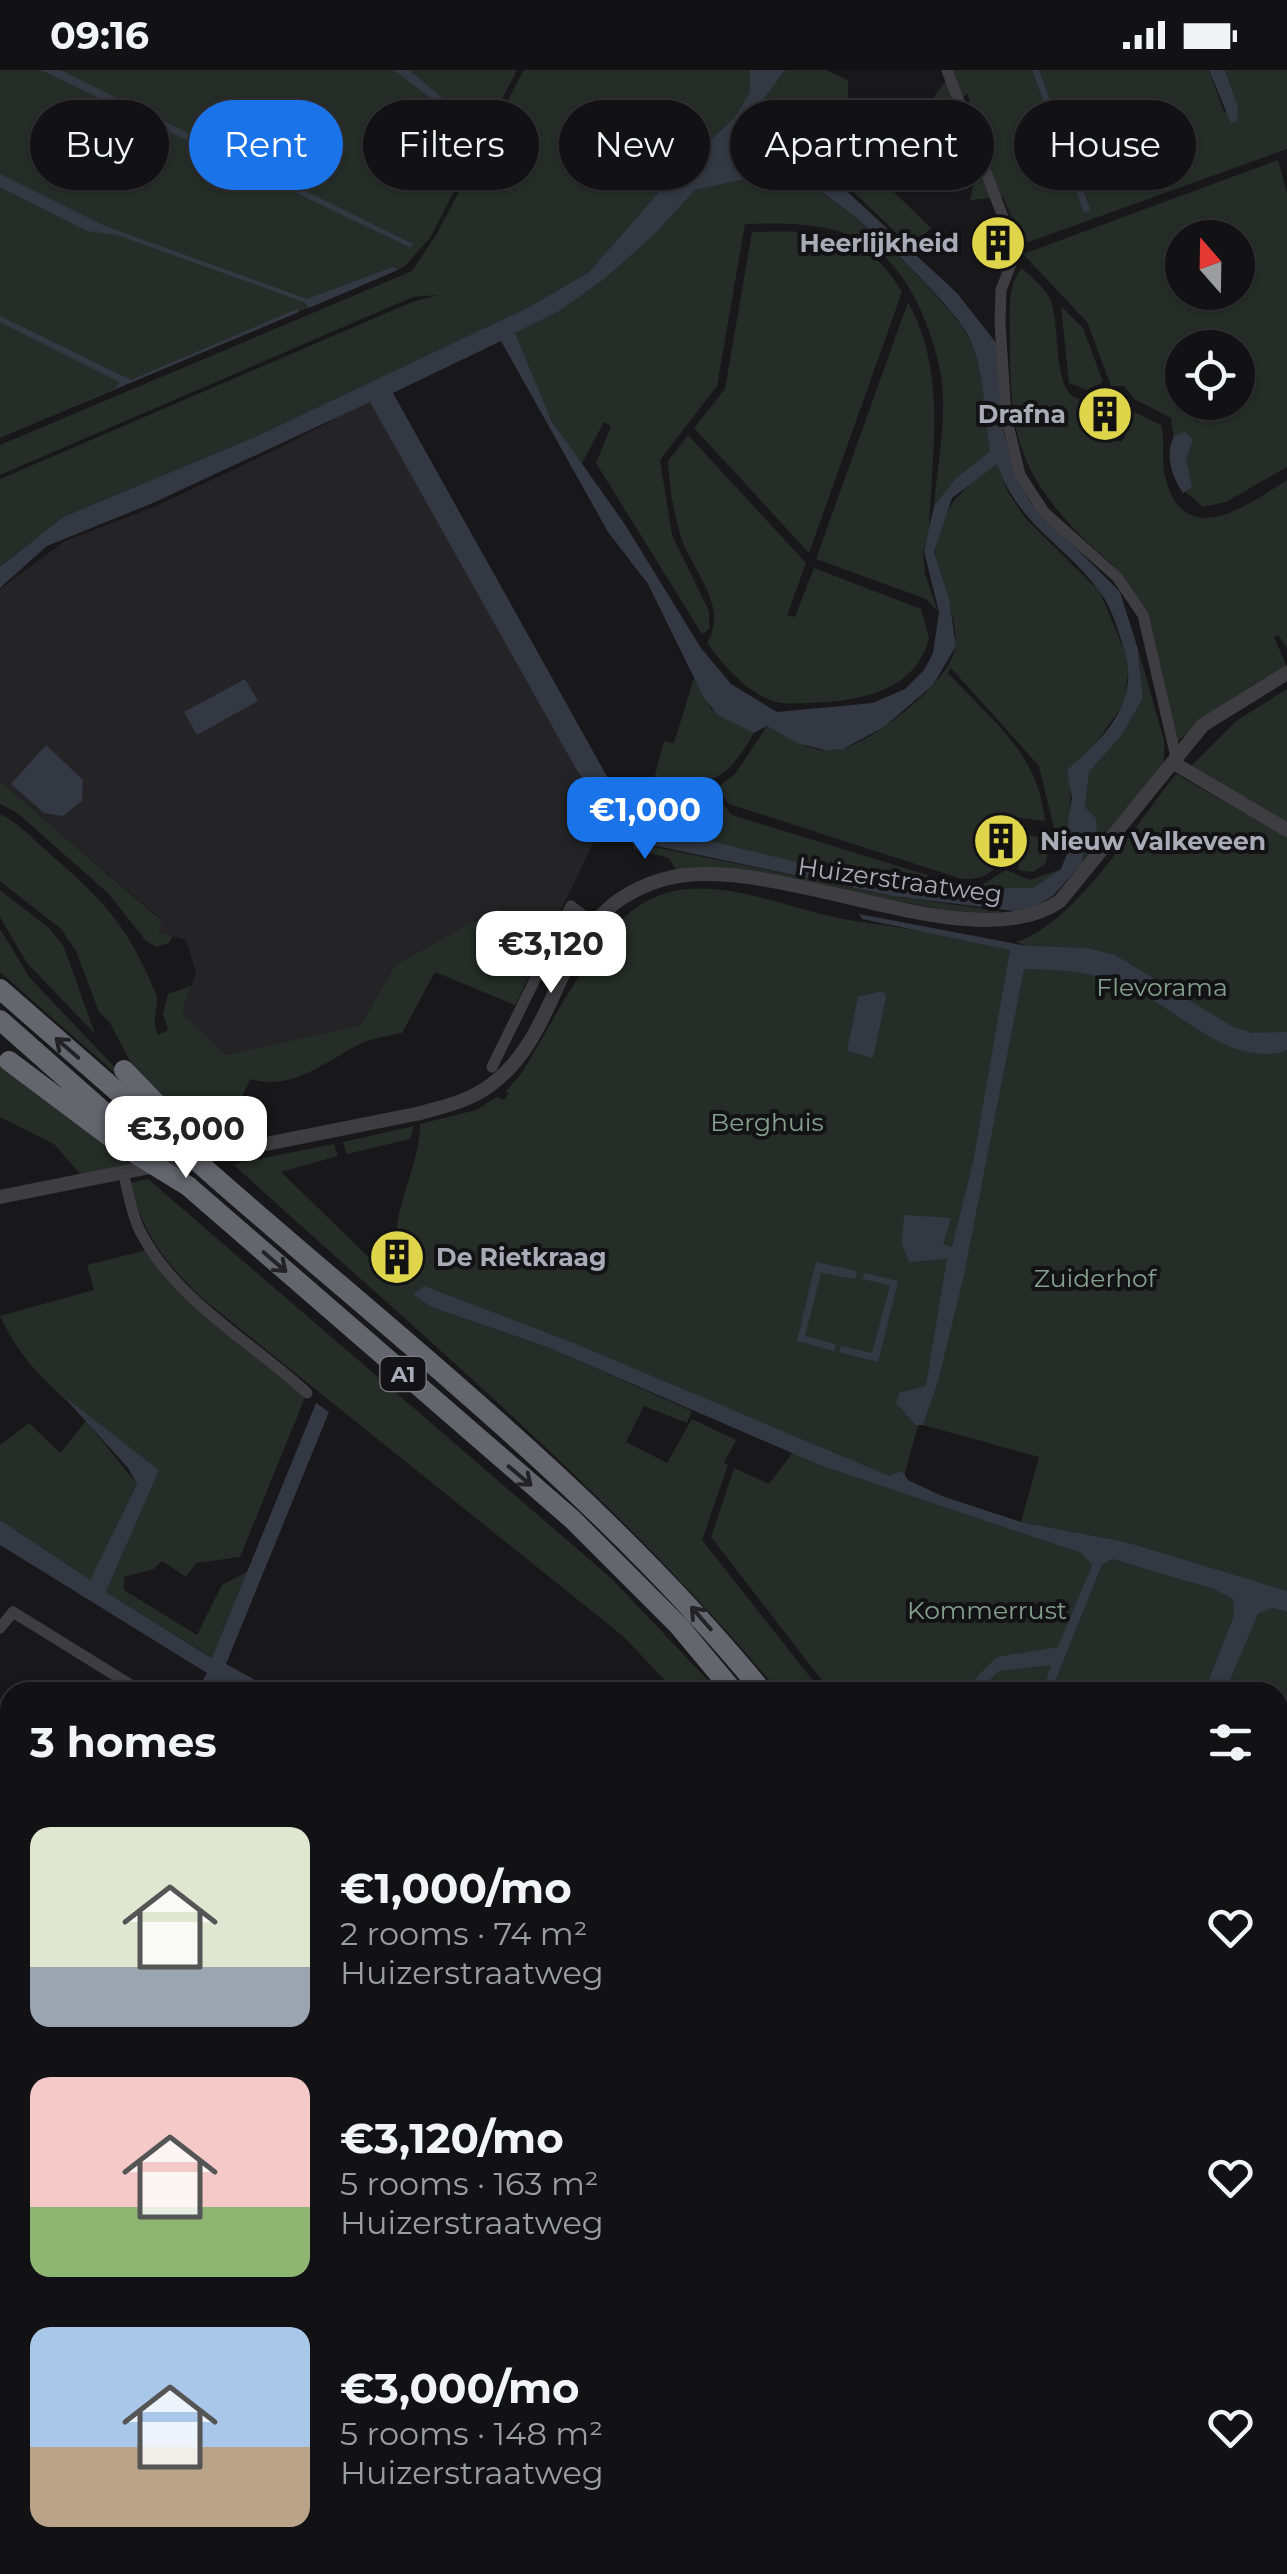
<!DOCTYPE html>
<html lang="en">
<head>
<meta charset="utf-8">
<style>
  :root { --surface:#121113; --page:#1f1f21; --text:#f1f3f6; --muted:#9c9da0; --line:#313133; --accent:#1a73e8 }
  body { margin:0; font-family:Montserrat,sans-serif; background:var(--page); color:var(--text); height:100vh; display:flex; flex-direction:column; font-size:38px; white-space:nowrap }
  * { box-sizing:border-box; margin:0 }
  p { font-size:32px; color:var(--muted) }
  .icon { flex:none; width:55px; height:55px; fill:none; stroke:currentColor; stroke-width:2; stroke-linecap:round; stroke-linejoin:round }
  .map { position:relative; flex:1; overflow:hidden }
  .drawer { position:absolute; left:0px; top:1612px; width:1288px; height:892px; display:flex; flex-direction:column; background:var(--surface); border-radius:30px 30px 0 0; box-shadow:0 2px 8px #0004,0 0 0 2px var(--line) }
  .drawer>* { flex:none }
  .guide { position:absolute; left:30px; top:30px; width:1228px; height:90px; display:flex; gap:20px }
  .needle { width:65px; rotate:340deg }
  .tools { position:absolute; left:1165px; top:150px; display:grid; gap:20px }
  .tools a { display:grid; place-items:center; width:90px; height:90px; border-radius:50%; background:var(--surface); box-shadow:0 2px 8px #0004,0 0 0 2px var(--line); font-size:50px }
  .price { position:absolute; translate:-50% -85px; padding:0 22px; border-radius:20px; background:#fff; color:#222; font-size:32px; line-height:65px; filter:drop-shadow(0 2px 5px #0008) }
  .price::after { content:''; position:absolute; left:50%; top:60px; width:30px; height:22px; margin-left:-15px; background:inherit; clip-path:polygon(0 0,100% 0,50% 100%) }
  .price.selected { background:var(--accent); color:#fff }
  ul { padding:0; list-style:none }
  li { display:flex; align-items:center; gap:30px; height:250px; padding:0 30px }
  li span { display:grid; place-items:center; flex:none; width:280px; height:200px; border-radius:20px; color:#555 }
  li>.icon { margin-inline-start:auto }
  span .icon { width:120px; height:120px; fill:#fffc; stroke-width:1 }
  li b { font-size:42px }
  h2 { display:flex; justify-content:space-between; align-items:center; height:120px; padding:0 30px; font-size:42px }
  .pill { padding:0 35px; border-radius:45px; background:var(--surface); box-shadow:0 2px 8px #0004,0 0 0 2px var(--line); font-size:35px; line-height:90px }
  .pill.selected { background:var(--accent); color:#fff }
  .status { display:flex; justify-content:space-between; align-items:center; height:70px; padding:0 50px; background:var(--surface); direction:ltr }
  .status svg { height:28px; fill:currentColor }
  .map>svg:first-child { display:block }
  .built { fill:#242326 }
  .green { fill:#262d29; fill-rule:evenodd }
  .water { fill:#343842; fill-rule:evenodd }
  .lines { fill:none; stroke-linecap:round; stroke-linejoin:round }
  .minor { stroke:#3e3e42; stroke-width:11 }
  .tertiary { stroke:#3e3e42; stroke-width:14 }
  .secondary { stroke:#47474d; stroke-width:15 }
  .motorway { stroke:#65656e; stroke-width:20 }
  .motorway-bridge { stroke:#65656e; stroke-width:20 }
  .oneway { stroke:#232326 }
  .labels { text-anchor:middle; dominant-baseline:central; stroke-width:8; stroke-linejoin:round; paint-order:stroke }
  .shield { fill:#131214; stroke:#7d7d86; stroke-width:2.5 }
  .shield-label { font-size:22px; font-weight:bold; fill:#ababb7 }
  .poi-label { font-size:25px; font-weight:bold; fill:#ababb7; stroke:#131214; text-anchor:end }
  .street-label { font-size:25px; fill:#ababb7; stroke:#131214 }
  .park-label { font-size:25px; fill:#84a08d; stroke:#131214 }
</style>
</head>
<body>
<div class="status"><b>09:16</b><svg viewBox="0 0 49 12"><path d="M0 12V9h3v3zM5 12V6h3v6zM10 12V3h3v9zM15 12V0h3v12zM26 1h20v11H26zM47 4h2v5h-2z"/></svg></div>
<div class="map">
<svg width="1287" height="2504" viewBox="0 0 1287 2504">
  <rect width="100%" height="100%" fill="#181719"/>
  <path class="built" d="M370 332 604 743 596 746 601 757 550 863 498 838 395 895 361 955 226 985 182 943 196 903 186 870 158 862 162 850 0 711V519L65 471 156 436 277 379 335 349 334 345Z"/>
  <path class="green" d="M0 0H517L430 168 404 197 0 368Z
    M524 0H750V22L735 47 678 100 589 202 527 238 257 366 63 447 0 497V409L412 232 438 225 413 227 0 405V375L412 201 436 165Z
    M785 0H826L848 10V28L843 32 853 47 847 53 856 49 873 60 874 56H887L835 109 825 101 765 84 734 83 748 51Z
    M948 0H1032L1085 142 1091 139 1039 0H1209L1224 42 1238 37 1225 0H1287V79L1023 174 1003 127 970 130 982 75 967 66 973 48 968 24 941 41 928 35 947 9Z
    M1278 90 1287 124V397L1226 432 1203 437 1181 418 1171 348 1134 329 1124 316H1111L1087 252 1023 184ZM1182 168H1238V222H1182ZM1182 278H1238V332H1182Z
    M867 96 931 158 911 177 847 116Z
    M794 109C831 115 951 232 969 268 985 301 985 345 990 381L956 408 934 436C937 400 944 365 943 329 943 302 934 273 924 248 888 160 833 151 745 154L717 316 660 390 672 465 709 541V559L702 564 596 393 611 356 604 352 580 397 541 332 515 263 558 242 603 210 653 166 695 120 742 110Z
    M752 162C818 160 866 160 902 222L809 483 694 358 725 319Z
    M1022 198C1031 207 1043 216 1049 227 1064 252 1046 353 1099 324L1127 338 1111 369 1121 372 1125 367 1121 356 1130 340 1161 355C1166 372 1160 391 1166 410 1186 481 1248 435 1287 410V578L1278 565 1274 567 1287 597 1208 645 1177 672C1163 626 1153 561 1130 519 1118 495 1097 483 1079 464 1016 398 1010 360 1010 271 1010 248 1006 215 1022 198Z
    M908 232C948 305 931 384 929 463L923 481 925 504 938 542 926 529 816 489Z
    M1061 236 1083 258 1103 312 1087 320 1069 313Z
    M688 365 806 493 787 545 795 547 814 498 921 539 929 567C916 623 858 631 809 633 796 633 782 635 770 630 743 619 724 595 707 573 729 537 694 503 682 470 674 446 669 416 668 391Z
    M997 393 1008 422 1026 449 1100 522 1129 592 1125 632 1071 708 1069 787 1055 762 1039 696 951 598 948 603C993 652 1038 682 1045 751L997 745 994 755 1015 760C1007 788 994 811 962 809L729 734 717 718 735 704 767 656C787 665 807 681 830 681 864 681 951 612 955 578 959 552 945 529 938 505 925 455 959 418 997 393Z
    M1139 582 1164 670V693L1082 793 1084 775 1096 748 1085 737 1089 702 1122 665 1143 628Z
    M694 608 711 639 754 663C734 696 720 719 678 709L668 719 652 717 664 671 674 673Z
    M1287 619V753L1190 697 1236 651Z
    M1176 704 1287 767V1522L1126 1472 1021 1452 1039 1387 923 1355 937 1315 932 1305 901 1417 424 1217 414 1224 431 1237 547 1277 692 1341 687 1353 644 1336 626 1372 667 1393 692 1349 736 1370 724 1393 728 1395 702 1470 822 1622H779C617 1427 420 1265 233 1094L334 1074 338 1086 281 1102 382 1200 386 1196 395 1202 416 1175 397 1165C394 1139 421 1089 420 1054L476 1040 497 1027 504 1030 509 1023 505 1022 521 1004C550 958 592 871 633 840 698 790 786 842 855 851 901 857 959 868 1010 879L1009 888 1029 877 1016 872C1074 855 1137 752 1176 704Z
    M0 711 162 851 159 862 173 866 169 873 157 877 146 871 108 823 16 742 0 734Z
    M709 717 732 745 944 810 980 816 1006 800 1030 810 1061 799 1033 818H952L636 773 893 826 1000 841 999 845 967 844 732 800H676L669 788 634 779 632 771 620 764 628 745 638 754 648 722 668 730 680 718 693 722Z
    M0 744C18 752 33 769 48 782 104 831 126 853 155 921 161 935 150 949 158 965L168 960 163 944 168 924 191 916 182 943 226 985 361 955 395 895 498 838 550 863 515 935 435 902 402 963C392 965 380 967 370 970 330 985 298 1023 250 1009L243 1025 257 1044 256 1070 213 1080 130 991 110 953 99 942 76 881 61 859 0 811Z
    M1024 764 1042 768 1049 780 1045 794 1033 802 1018 800Z
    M0 820 49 858 64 877 95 964 27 893 0 847Z
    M0 859 30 908 147 1031 0 902Z
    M0 991 132 1095 81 1105 54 1074 0 1047Z
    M414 1056 410 1069 347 1084 343 1072Z
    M148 1109 611 1508 719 1622H676L624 1567 203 1229C164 1191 144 1166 130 1113Z
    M147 1180 306 1325 240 1487 196 1493 186 1507 162 1491 154 1499 124 1507V1520L197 1565 222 1515 248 1501 213 1588 106 1522 159 1400C100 1355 31 1316 0 1246L94 1220 87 1195Z
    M86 1351 137 1414 90 1511 0 1450V1375L29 1353 60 1383Z
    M793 1382 822 1396 1095 1486 1044 1622H831L711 1467 734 1398 769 1414Z
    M1112 1489 1213 1519 1233 1529 1235 1546 1204 1622H1051L1102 1495Z
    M1272 1538 1287 1542V1814L1278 1834V1622H1225L1258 1544Z
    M0 1733 10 1740 8 1804 0 1798Z
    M1278 1943 1287 1949V2045L1278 2058Z
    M0 2026 10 2032V2100L0 2096Z
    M1279 2119 1287 2121V2504H1224L1219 2495H1278Z"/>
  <path class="water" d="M41 0H60L413 174 411 178Z
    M394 0H409L483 62 481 67Z
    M750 0H785L748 51 734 83 803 90 825 101 957 223 997 274 1004 364 1020 414 1031 433 1120 522 1138 579 1143 628 1122 665 1089 702 1085 737 1096 748 1097 759 1084 775 1082 793 1053 826 1035 837 1014 841 893 826 633 771 638 755H644L869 810 952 818H1033L1061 799 1072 771 1066 766 1072 728 1067 700C1106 666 1142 631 1123 576 1118 560 1112 539 1102 525 1066 473 1021 460 997 394L952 428 934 482 949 529 956 576 933 615 884 657 843 679 828 681 797 673 767 656 754 663 718 645 704 628 648 514 608 462 501 271 393 323 628 744 620 764 575 697 370 332 153 433 47 476 0 518V497L63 447 257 366 527 238 589 202 678 100 735 47 750 22ZM794 109C831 115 951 231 969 267 985 301 984 345 990 381L956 408 934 436 924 481 939 542 933 583 924 600 905 619 873 633 777 642 731 614 701 578 624 453 551 350 515 263 558 242 603 210 653 166 695 120 742 110Z
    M1032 0H1039L1091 140 1084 143Z
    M1209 0H1225L1238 37 1237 51 1231 53Z
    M0 104 105 156 307 229 393 197 398 200 309 238 304 232 117 165 87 161 0 117Z
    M297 239 299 242 61 342 116 318 119 312 0 252V246L131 310Z
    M1185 362 1193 369 1186 390 1192 417 1183 423C1171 405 1165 385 1174 366Z
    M245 609 258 631 197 665 184 642Z
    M46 675 83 710 82 731 63 746 44 743 11 714Z
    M859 844 1027 876 1087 878 1115 885 1233 957 1252 963 1287 962V980C1232 1000 1178 939 1131 918 1097 902 1061 899 1024 899L963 1209 937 1315 923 1355H916L896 1333 899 1323 926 1316 947 1189 909 1192 902 1174 904 1145 951 1148 943 1174 952 1177 973 1093 1010 880 862 849Z
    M883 921 886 927 873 988 847 981 858 927Z
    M816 1192 857 1201 855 1209 821 1203 805 1266 836 1274 834 1281 797 1271Z
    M865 1203 898 1211 878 1292 839 1282 841 1276 872 1283 890 1215 862 1209Z
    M424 1216 576 1274 889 1406 902 1401 908 1410 942 1426 1021 1452 1126 1472 1287 1521V1542L1272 1538 1258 1544 1225 1622H1204L1234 1546 1233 1529 1213 1519 1112 1489 1102 1495 1051 1622H1043L1051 1595 999 1601 977 1622H962L997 1587 1058 1577 1092 1495 1082 1483 822 1396 547 1277 431 1237 413 1224Z
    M63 1326 159 1400 106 1522 212 1588 316 1333 329 1342 226 1594 277 1622H242L220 1610 213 1622H196L207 1603 0 1475V1450L90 1510 137 1414 128 1398Z"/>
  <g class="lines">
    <path class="minor" d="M947 0 1016 181 1001 220 1000 253 1006 346 1020 405 1044 442 1117 507 1143 545 1176 687
      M492 997 571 836 592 852
      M123 1101C128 1121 131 1143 140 1161 175 1230 252 1272 307 1323
      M0 1558 13 1542 142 1622
      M0 1664 10 1671
      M0 1813 10 1821
      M0 2099 10 2104
      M0 2158 8 2145
      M0 2397 10 2405
      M0 2468 10 2456
      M205 2495 210 2504
      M602 2495 616 2504
      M33 2504 51 2495
      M275 2504 287 2495
      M510 2504 521 2495
      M923 2504 929 2495"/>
    <path class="tertiary" d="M1176 687 1177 695 1287 760
      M0 1127 416 1044C443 1037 470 1031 492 1014 569 955 551 843 661 810 768 777 971 894 1060 831L1203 655 1287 603"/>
    <path class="secondary" d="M1278 2108 1287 2100
      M0 2121 10 2126
      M642 2495 657 2504
      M665 2495 680 2504
      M746 2504 752 2495"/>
    <path class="motorway" d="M0 919 167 1065
      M0 950 137 1071
      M9 991 121 1075
      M124 1000 184 1062
      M217 1109C404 1273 606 1429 763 1622
      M188 1116 572 1449 679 1556 734 1622
      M1142 2495 1146 2504
      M1173 2495 1179 2504
      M1071 2504 1073 2495"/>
    <path class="motorway-bridge" d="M167 1065 217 1109
      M121 1075 188 1116"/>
  </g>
  <defs><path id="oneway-shaft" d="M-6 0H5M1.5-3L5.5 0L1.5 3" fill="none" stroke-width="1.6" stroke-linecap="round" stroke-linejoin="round" transform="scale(2.5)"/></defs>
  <g class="oneway">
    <use href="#oneway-shaft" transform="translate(67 978) rotate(-139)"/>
    <use href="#oneway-shaft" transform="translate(275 1192) rotate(41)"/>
    <use href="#oneway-shaft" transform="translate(520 1406) rotate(40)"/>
    <use href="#oneway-shaft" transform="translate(701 1548) rotate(-131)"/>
  </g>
  <defs>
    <g id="building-disc" transform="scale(2.875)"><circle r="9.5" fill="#ded54a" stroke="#131214"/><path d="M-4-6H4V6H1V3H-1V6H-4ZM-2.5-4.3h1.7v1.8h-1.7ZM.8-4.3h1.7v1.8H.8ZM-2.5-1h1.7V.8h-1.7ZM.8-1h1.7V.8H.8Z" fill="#111"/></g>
  </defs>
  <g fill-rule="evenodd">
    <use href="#building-disc" x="998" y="173"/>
    <use href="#building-disc" x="1105" y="344"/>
    <use href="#building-disc" x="1001" y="771"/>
    <use href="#building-disc" x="397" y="1187"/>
  </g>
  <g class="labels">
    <rect class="shield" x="380.5" y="1287" width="45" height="34" rx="8"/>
    <g class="shield-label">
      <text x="403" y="1304">A1</text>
    </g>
    <g class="poi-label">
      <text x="959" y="173">Heerlijkheid</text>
      <text x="1066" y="344">Drafna</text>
      <text x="1040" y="771" text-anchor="start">Nieuw Valkeveen</text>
      <text x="436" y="1187" text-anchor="start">De Rietkraag</text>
    </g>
    <g class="street-label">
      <text transform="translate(900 810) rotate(8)">Huizerstraatweg</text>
    </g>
    <g class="park-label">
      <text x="1162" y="917">Flevorama</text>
      <text x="767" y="1052">Berghuis</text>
      <text x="1095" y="1208">Zuiderhof</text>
      <text x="987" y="1540">Kommerrust</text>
    </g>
  </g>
</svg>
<div class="tools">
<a><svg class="needle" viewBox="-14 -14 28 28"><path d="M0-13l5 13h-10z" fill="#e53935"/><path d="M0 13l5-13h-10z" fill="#9c9da0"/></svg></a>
<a><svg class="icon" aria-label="locate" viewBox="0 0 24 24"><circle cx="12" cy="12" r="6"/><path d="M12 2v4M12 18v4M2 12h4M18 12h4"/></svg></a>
</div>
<b class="price selected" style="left:645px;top:792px">€1,000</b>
<b class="price" style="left:551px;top:926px">€3,120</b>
<b class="price" style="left:186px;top:1111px">€3,000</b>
<div class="guide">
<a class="pill">Buy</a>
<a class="pill selected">Rent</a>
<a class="pill">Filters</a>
<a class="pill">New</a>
<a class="pill">Apartment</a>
<a class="pill">House</a>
</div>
<section class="drawer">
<h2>3 homes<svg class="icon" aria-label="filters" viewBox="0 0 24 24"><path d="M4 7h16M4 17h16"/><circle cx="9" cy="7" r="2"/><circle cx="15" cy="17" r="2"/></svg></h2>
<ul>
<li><span style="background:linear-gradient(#dfe7d0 70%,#9aa5b1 0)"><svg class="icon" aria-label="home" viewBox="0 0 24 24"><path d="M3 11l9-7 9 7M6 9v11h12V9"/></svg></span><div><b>€1,000/mo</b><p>2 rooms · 74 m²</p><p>Huizerstraatweg</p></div><svg class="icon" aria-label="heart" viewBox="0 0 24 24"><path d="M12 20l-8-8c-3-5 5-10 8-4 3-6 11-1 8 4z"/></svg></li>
<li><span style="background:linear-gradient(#f6c9c9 65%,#8fb573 0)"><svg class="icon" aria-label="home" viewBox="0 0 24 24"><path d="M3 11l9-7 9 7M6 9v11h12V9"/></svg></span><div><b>€3,120/mo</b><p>5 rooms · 163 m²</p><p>Huizerstraatweg</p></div><svg class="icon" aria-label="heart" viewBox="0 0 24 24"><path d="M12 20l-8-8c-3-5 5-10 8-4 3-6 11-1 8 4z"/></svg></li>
<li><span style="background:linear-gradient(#a9c7e8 60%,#b9a48a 0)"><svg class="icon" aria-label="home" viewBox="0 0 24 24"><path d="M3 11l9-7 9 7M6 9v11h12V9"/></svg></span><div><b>€3,000/mo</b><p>5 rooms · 148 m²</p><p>Huizerstraatweg</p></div><svg class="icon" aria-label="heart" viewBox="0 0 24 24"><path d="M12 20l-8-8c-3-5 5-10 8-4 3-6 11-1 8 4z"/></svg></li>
</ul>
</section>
</div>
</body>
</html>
